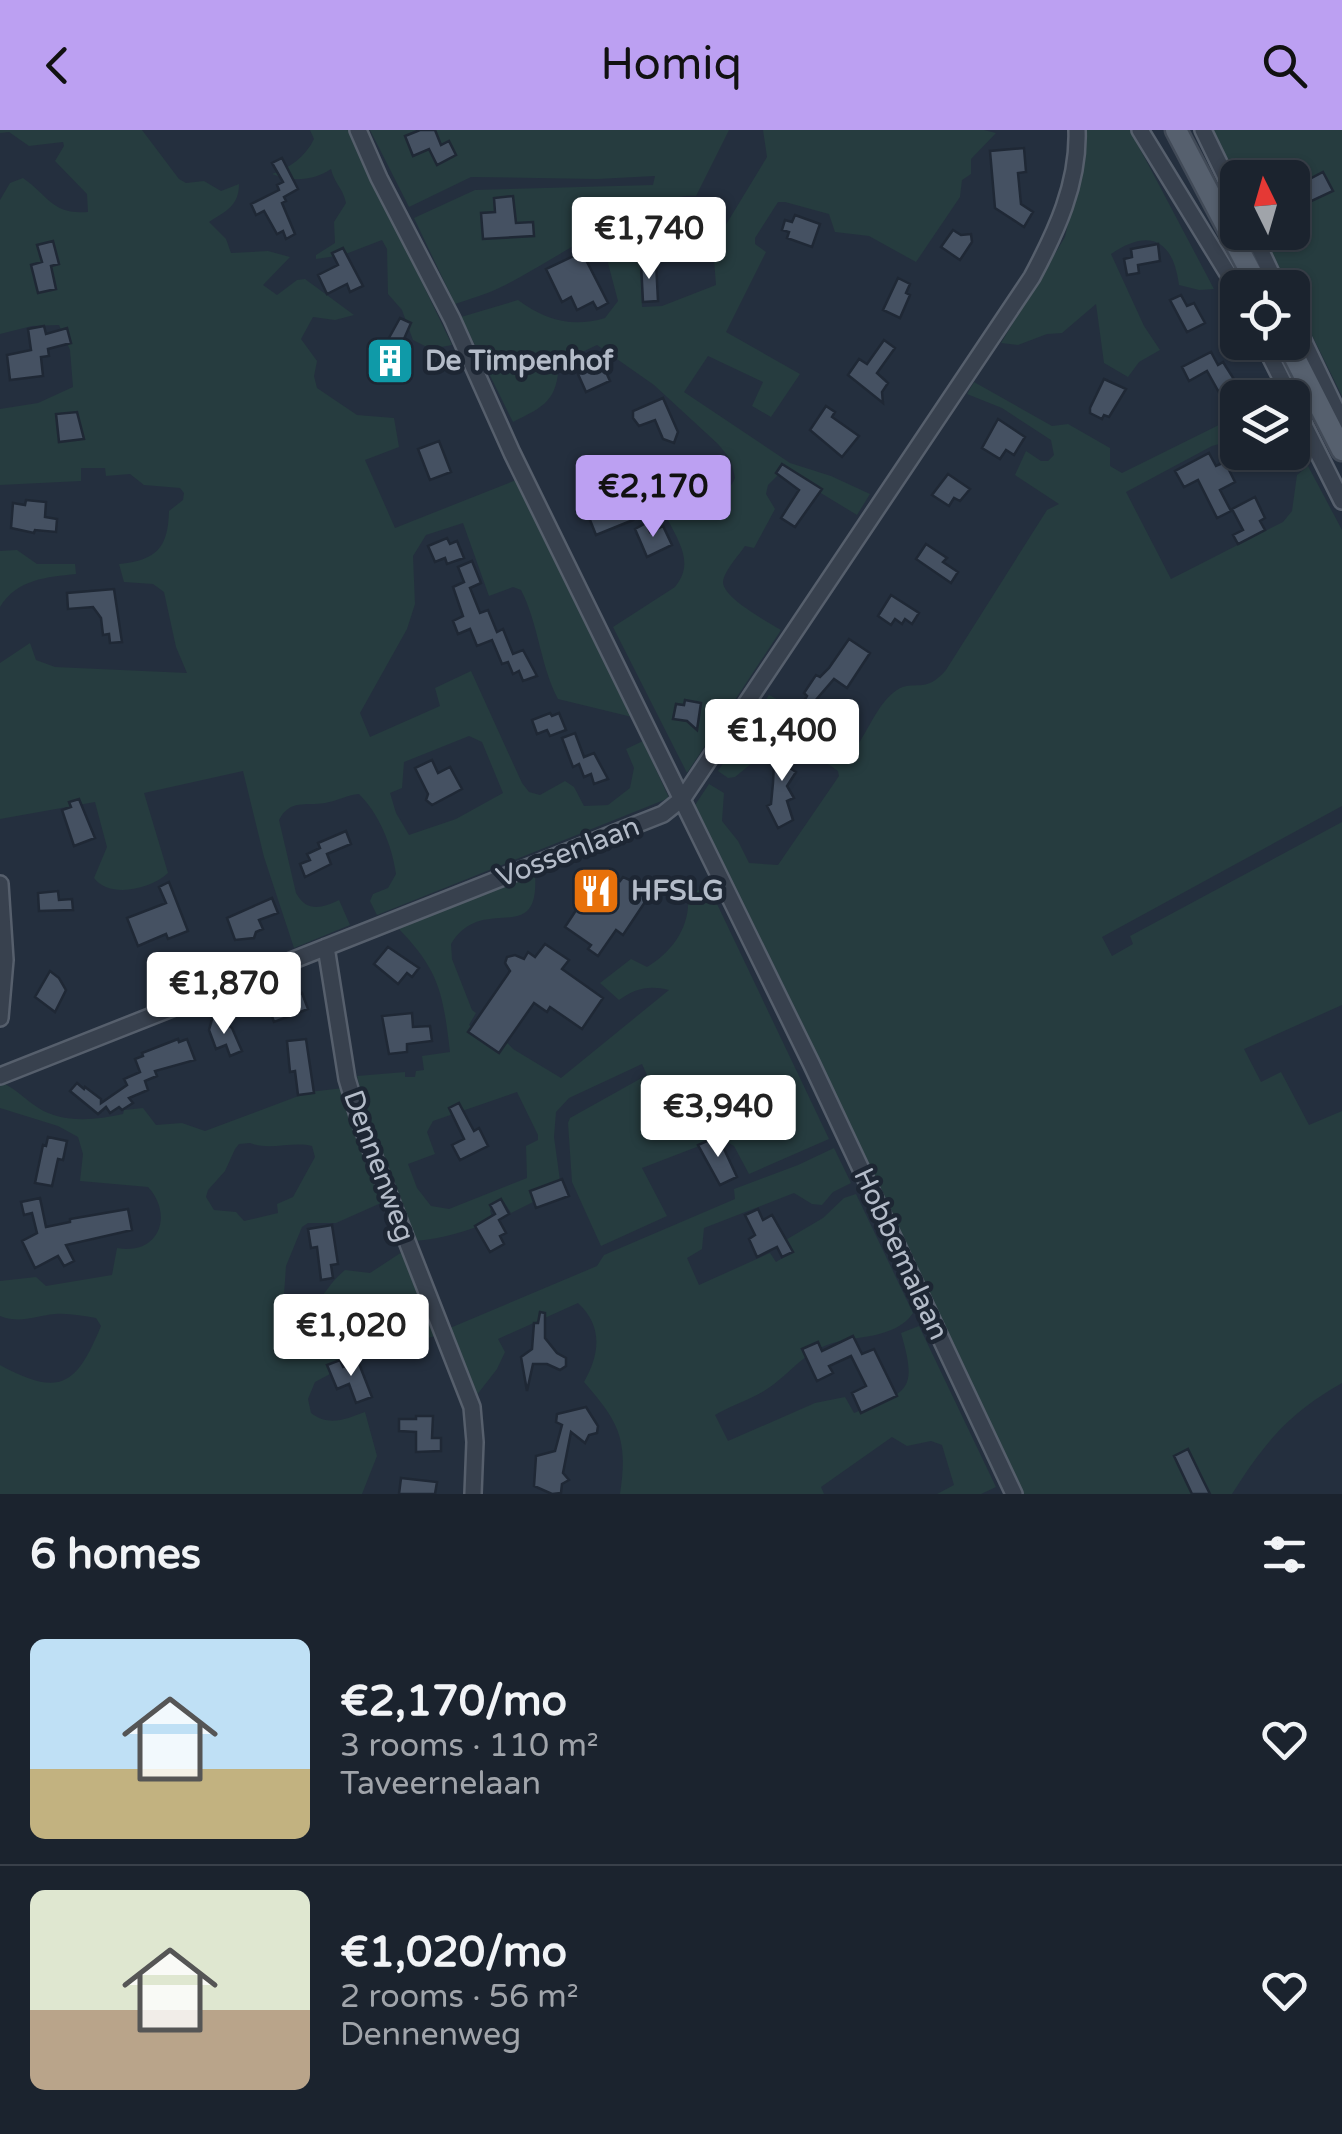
<!DOCTYPE html>
<html lang="en">
<head>
<meta charset="utf-8">
<style>
  :root { --surface:#1b232e; --page:#282f3a; --text:#f1f3f6; --muted:#a0a4aa; --line:#39404a; --accent:#bca0f2 }
  body { margin:0; font-family:"Varela Round",sans-serif; background:var(--page); color:var(--text); height:100vh; display:flex; flex-direction:column; font-size:38px; white-space:nowrap }
  * { box-sizing:border-box; margin:0 }
  p { font-size:32px; color:var(--muted) }
  .icon { flex:none; width:55px; height:55px; fill:none; stroke:currentColor; stroke-width:2; stroke-linecap:round; stroke-linejoin:round }
  .map { position:relative; height:1364px; overflow:hidden }
  .side { display:flex; flex-direction:column; background:var(--surface); flex:1 }
  .side>* { flex:none }
  .needle { width:65px; rotate:355deg }
  .buttons { position:absolute; left:1220px; top:30px; display:grid; gap:20px }
  .buttons a { display:grid; place-items:center; width:90px; height:90px; border-radius:15px; background:var(--surface); box-shadow:0 2px 8px #0004,0 0 0 2px var(--line); font-size:50px }
  .price { position:absolute; translate:-50% -85px; padding:0 22px; border-radius:10px; background:#fff; color:#222; font-size:32px; line-height:65px; filter:drop-shadow(0 2px 5px #0008) }
  .price::after { content:''; position:absolute; left:50%; top:60px; width:30px; height:22px; margin-left:-15px; background:inherit; clip-path:polygon(0 0,100% 0,50% 100%) }
  .price.active { background:var(--accent); color:#111 }
  ul { padding:0; list-style:none }
  li { display:flex; align-items:center; gap:30px; height:250px; padding:0 30px }
  li+li { border-top:2px solid var(--line) }
  li span { display:grid; place-items:center; flex:none; width:280px; height:200px; border-radius:15px; color:#555 }
  li>.icon { margin-inline-start:auto }
  span .icon { width:120px; height:120px; fill:#fffc; stroke-width:1 }
  li b { font-size:42px }
  h2 { display:flex; justify-content:space-between; align-items:center; height:120px; padding:0 30px; font-size:42px }
  header { display:flex; justify-content:space-between; align-items:center; height:130px; padding:0 30px; background:var(--accent); color:#111; font-size:45px; font-weight:600 }
  .map>svg:first-child { display:block }
  .green { fill:#263c3f; fill-rule:evenodd }
  .building { fill:#455162; stroke:#1f2835; stroke-width:2.5 }
  .lines { fill:none; stroke-linecap:round; stroke-linejoin:round }
  .minor-casing { stroke:#565f6c; stroke-width:20 }
  .major-casing { stroke:#414a57; stroke-width:25 }
  .minor { stroke:#38414e; stroke-width:15 }
  .major { stroke:#56606e; stroke-width:20 }
  .labels { text-anchor:middle; dominant-baseline:central; stroke-width:9; stroke-linejoin:round; paint-order:stroke }
  .poi-label { font-size:28px; font-weight:bold; fill:#b4bcc9; stroke:#1d2633; text-anchor:start }
  .street-label { font-size:28px; fill:#b4bcc9; stroke:#1d2633 }
</style>
</head>
<body>
<header><svg class="icon" aria-label="back" viewBox="0 0 24 24"><path d="M15 5l-7 7 7 7"/></svg>Homiq<svg class="icon" aria-label="search" viewBox="0 0 24 24"><circle cx="10" cy="10" r="6"/><path d="M15 15l6 6"/></svg></header>
<div class="map">
<svg width="1342" height="1364" viewBox="0 0 1342 1364">
  <rect width="100%" height="100%" fill="#242f3e"/>
  <path class="green" d="M0 0H142L179 49 186 53 204 51 221 61 239 54C239 76 226 81 209 92L226 109 231 123 268 121 290 127 263 155 277 165 297 150 305 149 354 185 335 190 313 187 301 209 317 231 314 246 317 258 357 285 394 288 399 317 365 330 395 398 516 350 632 587 558 569C540 535 539 495 521 460L513 457 489 466 463 393 426 405 413 426 415 474 407 499 360 583 370 607 440 576 435 558 471 541 522 653 529 662 540 665 565 651 574 657 584 676 608 675 630 658 634 638 626 619 643 611 669 668 377 785 370 771 373 764 388 758 396 744C392 715 379 684 359 664 347 665 337 671 325 673 305 676 290 669 279 690L296 763C307 783 322 778 339 770L350 795 294 818 264 727 243 641 144 663 168 743C151 759 110 769 94 748L107 717 95 672 0 689V533L30 513 36 530 55 537 187 543 176 517 164 462 153 454 124 452 119 434C156 430 168 419 169 381L183 370 184 363 180 358 144 355 130 344 106 346 105 338H81V351L0 355V279L38 273 73 257 70 220 59 195 32 196 0 204V70L10 53 23 48C49 66 52 85 88 82L87 64 55 31 64 16 63 12 29 16 9 2 0 3ZM469 606 482 612 503 663 456 689 409 705 396 683 390 663 402 658 404 632Z
    M310 0H349L452 215 431 219 413 210 402 180 388 164 387 119 382 110 343 125 316 129V125L335 113 334 92 346 73C343 58 334 53 331 39 313 51 292 52 272 44 290 38 306 26 314 9Z
    M370 0H729L696 66C650 61 545 137 499 158 485 165 469 169 455 174L414 88 475 60 653 55 655 46 597 49 471 47 409 77Z
    M763 0H984L996 3 971 29V44L962 50 960 67 916 132 869 106 835 102 829 84 785 72H778L755 108V114L766 122 726 202 800 244 771 287 752 276 763 252 708 226 684 262 790 333 831 346 870 364 857 385 783 340 768 355 766 364 775 379 754 418 745 416C739 425 724 441 723 452 723 468 768 492 781 500L687 643 613 497 675 457C694 434 680 414 668 390 692 374 722 377 735 348L731 330 718 314 654 255 597 215 559 233C557 271 545 276 513 292L461 187 518 170C545 190 572 198 605 188L618 171 608 133 611 126C623 117 631 121 640 130L642 177 662 176 716 155 713 116 767 27Z
    M1080 0H1130L1214 159 1199 160 1179 155C1173 109 1149 98 1111 124L1144 196 1160 220 1139 232 1128 247 1104 233 1096 174 1062 203 1047 204 1018 215 1001 213 1065 107 1080 41Z
    M1210 0H1342V266L1293 167 1292 158 1288 157 1261 103 1292 102V48H1238L1237 55Z
    M974 252 1052 296 1068 294 1110 318V336L1122 343 1237 286V309L1212 316 1126 362 1171 449 1283 392 1292 381 1297 345 1308 336 1342 400V676L1102 807 1112 826 1133 814 1130 806 1342 692V875L1244 919 1261 952 1281 942 1309 995 1342 981V1253C1288 1284 1265 1312 1232 1364H1021L695 675 709 654 724 663 722 691 738 711 749 733 778 735 839 646 838 641 831 636 780 610 735 647 728 648 718 641 769 565 859 613C870 596 880 571 897 560 913 549 925 565 946 540L1047 380 1059 374 1015 345 1026 321 1041 331H1048L1054 325 1051 310 1002 278 967 264Z
    M17 420 37 434H75L76 444C47 447 17 449 0 477V421Z
    M535 744C540 820 483 761 451 814L452 829 472 880 476 883 469 895 486 906 492 897 513 919 561 948 669 860C650 855 635 858 619 870L600 853 631 829 647 837C672 822 690 797 688 768L707 753 829 1009 749 1044 734 1016 720 1008 642 1038 667 1086 601 1116 572 1052 568 993 570 988 647 945 642 934 569 968 556 982 554 1007 561 1058 511 1083 504 1072 490 1080 493 1091C467 1101 442 1109 414 1111L371 1002 357 946 405 942V947H415L416 941 424 940 422 926 450 922C443 864 440 841 398 798ZM517 962 538 1005V1010L526 1016 527 1048 449 1079 431 1076 417 1058 408 1034 435 1024 427 1002 433 991Z
    M5 954C18 961 26 970 37 977 62 994 96 990 123 984L124 980 143 978 156 995 182 993 205 1001 309 962 344 958 381 1073 336 1093H308L302 1097 286 1136 283 1179C324 1183 319 1161 345 1140L370 1143 402 1122 435 1206 362 1227 315 1252 308 1269 311 1283C329 1297 346 1289 365 1282L377 1326 362 1364H0V1235C59 1267 76 1257 101 1196L96 1188C83 1186 69 1183 55 1184 34 1186 21 1194 0 1186V1151L36 1147 46 1156 112 1145 117 1118C159 1126 174 1085 148 1057L80 1051 83 1024 78 1007 58 996 0 978V955ZM250 1013C270 1021 292 1011 312 1016L315 1027 293 1067 277 1074 278 1083 244 1091 236 1082 214 1080 206 1067 208 1060 225 1041 235 1019 239 1014Z
    M834 1018 851 1053 833 1062 822 1075 812 1074 794 1063 704 1098 702 1119 687 1128 699 1155 770 1123 776 1132 791 1123 784 1111 823 1088 844 1068 856 1064 913 1183C895 1210 854 1205 827 1215 801 1225 787 1247 764 1261 749 1270 730 1276 715 1285L728 1311 815 1273 845 1267 854 1283C906 1262 919 1264 901 1203L919 1196 996 1357 981 1364H937L954 1355 942 1315 931 1311 907 1316 892 1307 821 1357 824 1364H620C628 1310 620 1293 584 1252 600 1224 603 1196 578 1173L498 1209 505 1222 497 1239 476 1266 450 1198 597 1136 604 1125 735 1069 734 1059 798 1035Z"/>
  <path class="building" d="M420 0H435L441 15 449 11 456 25 437 35 429 19 413 26 405 6Z
    M1024 18 1026 42 1018 43 1021 74 1033 82 1024 97 995 78 990 21Z
    M282 28 298 59 284 67 286 71 282 73 295 104 286 109 283 101 277 104 264 81 256 85 251 74 279 60 277 55 283 52 272 33Z
    M1323 42 1333 61 1303 75 1308 60 1304 52Z
    M513 66 516 93 533 92 534 106 483 109 481 83 495 82 494 68Z
    M795 85 820 94 812 117 787 108 789 102 782 100 785 90 792 92Z
    M953 100 961 105 971 104 972 112 960 130 941 117Z
    M53 111 59 134 51 136 56 159 38 163 31 135 42 132 37 115Z
    M1158 114 1160 131 1138 135 1139 143 1127 145 1124 129 1132 127 1131 119Z
    M343 118 363 156 350 162 347 154 327 164 318 145 338 135 332 123Z
    M582 122 608 173 597 179 593 172 577 180 571 167 562 172 546 139Z
    M656 132 658 171 643 172 641 133Z
    M898 148 910 154 906 163 910 165 900 188 883 180Z
    M1181 165 1187 176 1194 173 1205 193 1187 202 1170 170Z
    M400 188 411 193 400 218 408 223 394 250 387 246 384 251 369 244Z
    M44 196 46 204 67 198 71 213 48 219 49 226 41 227 43 246 10 250 7 225 31 220 28 199Z
    M884 210 895 218 877 243 888 253 882 262 883 273 848 245 859 229 867 234Z
    M1211 222 1218 235 1223 232 1244 265 1226 275 1207 241 1189 251 1182 237Z
    M602 233 610 251 586 262 578 244Z
    M1104 249 1126 259 1109 287 1104 285 1102 289 1090 283V278Z
    M663 268 678 302 674 313 663 309 655 290 639 296 633 288V281Z
    M826 276 835 282 832 287 859 306 842 327 810 300Z
    M77 282 84 309 59 312 56 284Z
    M998 289 1025 307 1014 325 1006 320 1000 329 982 318Z
    M439 311 451 342 430 350 418 319Z
    M1209 323 1216 336 1225 332 1235 352 1220 360 1231 381 1217 388 1198 350 1184 357 1175 341Z
    M782 334 822 359 795 397 781 388 799 360 776 343Z
    M948 344 970 359 960 371 954 368 949 376 932 365Z
    M602 367 611 386 627 378 633 390 596 405 584 375Z
    M1255 367 1265 388 1260 391 1265 400 1238 414 1233 405 1243 400 1232 379Z
    M26 370 46 372 45 387 57 389 56 402 35 400 34 403 11 398 13 373 25 375Z
    M646 393 650 402 663 396 672 415 647 427 635 399Z
    M447 408 450 414 457 411 464 428 447 434 445 428 435 432 428 416Z
    M926 414 947 428 943 432 958 442 951 453 916 429Z
    M472 431 481 453 470 458 480 483 488 480 497 502 503 499 513 524 523 520 537 546 523 551 519 541 513 544 508 532 502 534 492 510 477 516 470 499 458 504 453 491 463 486 453 457 464 452 458 437Z
    M114 459 122 512 110 513 109 504 103 505 101 488 93 477 68 479 67 463Z
    M891 465 919 483 912 494 905 489 902 494 895 489 891 495 878 486Z
    M849 509 870 523 847 558 834 549 815 571 821 575 815 585 801 576 807 566 804 563 816 545 820 547 829 538Z
    M685 570 701 573 697 600 687 591 673 589 676 574 684 575Z
    M550 583 552 586 559 583 566 600 550 606 547 600 537 604 532 590Z
    M575 603 584 627 594 623 608 649 594 654 591 644 584 647 579 634 573 637 562 608Z
    M784 610 799 620 790 638 796 642 787 656 794 668 787 671 793 690 778 698 767 676 771 674 773 653 774 633 770 630Z
    M432 630 438 643 450 637 462 659 432 675 426 670 428 664 415 638Z
    M79 669 95 708 74 716 62 680 71 677 69 672Z
    M346 701 351 714 327 724 331 734 305 747 300 734 310 730 307 724 320 718 318 713Z
    M608 743 620 751 623 747 637 753 633 759 647 769 623 805 616 800 598 826 588 819 591 815 565 797 590 759 595 754 599 756Z
    M169 752 188 801 168 809 166 804 138 816 127 788 166 773 159 757Z
    M58 761 59 770 72 769 73 780 39 781 38 763Z
    M272 768 278 783 259 790 263 799 256 802 254 808 235 810 227 788Z
    M545 814 569 830 562 839 603 868 582 899 550 877 547 882 534 873 499 923 468 902 510 841 505 833 507 827 515 825 524 829 528 822 535 827Z
    M388 817 419 838 412 847 407 843 398 854 374 834Z
    M50 841 59 848 66 860 55 882 35 867Z
    M302 863 308 879 274 892 269 878Z
    M214 882 219 895 225 893 232 898 242 921 230 926 226 915 216 919 209 900Z
    M412 883 413 897 430 896 432 911 407 914V922L389 924 382 886Z
    M178 909 179 912 187 909 195 930 155 941 157 946 145 951 148 960 129 968 133 973 122 980 119 977 110 983 106 977 98 984 70 961 77 953 84 959 85 957 101 969V973L127 955 124 949 140 942 135 929 143 926 142 923Z
    M306 909 314 963 298 965 295 941 290 942 287 911Z
    M459 973 474 1001 479 998 488 1016 460 1030 452 1015 464 1009 449 978Z
    M718 1006 737 1047 720 1055 698 1015Z
    M48 1007 67 1011 63 1030 58 1029 52 1056 35 1053 43 1015 46 1016Z
    M562 1049 569 1066 536 1078 530 1061Z
    M40 1068 46 1097 70 1092V1089L128 1079 132 1100 66 1115 74 1131 64 1136 58 1126 35 1138 22 1111 37 1103 32 1083 24 1085 21 1072Z
    M501 1069 509 1084 499 1090 506 1103 500 1106 504 1114 490 1122 475 1096 495 1084 490 1075Z
    M758 1079 763 1090 772 1085 793 1122 782 1127 777 1117 757 1127 749 1109 755 1105 745 1085Z
    M332 1095 338 1134 331 1135 333 1148 321 1150 317 1117 311 1118 308 1099Z
    M540 1182 545 1183V1208L557 1223 566 1228V1236L560 1240 547 1234H533L527 1261 521 1227 532 1219 534 1193H538Z
    M853 1206 862 1224 874 1219 897 1266 861 1283 852 1263 866 1256 851 1226 829 1236 833 1243 817 1251 802 1219 818 1212 822 1221Z
    M340 1230 343 1237 358 1231 372 1267 356 1273 349 1254 337 1259 327 1235Z
    M586 1277 598 1296 597 1303 589 1305 585 1313 571 1302 563 1343 569 1350 562 1354 561 1363 552 1364 534 1356 536 1326 555 1321 562 1295 556 1292 557 1284Z
    M416 1286H433L432 1308H441V1321L416 1322V1302L399 1301V1289H416Z
    M1188 1319 1203 1350 1210 1364H1192L1174 1326Z
    M401 1348 437 1352 435 1364H399Z"/>
  <g class="lines">
    <g class="minor-casing">
      <path id="minor" d="M358 0 379 48 452 189 512 323 811 933 1014 1364
        M1140 0 1238 160
        M1203 0 1238 72
        M1252 102 1278 158
        M1292 187 1342 292
        M1263 212 1291 268
        M1292 271 1342 371
        M0 754 5 830 0 888
        M326 817 347 949 359 989 472 1277 475 1312 473 1364
        M0 946 663 684 683 668 1032 147C1056 102 1079 53 1077 0"/>
    </g>
    <g class="major-casing">
      <path id="major" d="M1176 0 1259 158
        M1287 212 1342 320"/>
    </g>
    <use href="#minor" class="minor"/>
    <use href="#major" class="major"/>
  </g>
  <defs>
    <g id="building-square" transform="scale(2.5)"><rect x="-9" y="-9" width="18" height="18" rx="4" fill="#0f9aa8" stroke="#1d2633"/><path d="M-4-6H4V6H1V3H-1V6H-4ZM-2.5-4.3h1.7v1.8h-1.7ZM.8-4.3h1.7v1.8H.8ZM-2.5-1h1.7V.8h-1.7ZM.8-1h1.7V.8H.8Z" fill="#fff"/></g>
    <g id="restaurant-square" transform="scale(2.5)"><rect x="-9" y="-9" width="18" height="18" rx="4" fill="#e8710a" stroke="#1d2633"/><path d="M-5-6h1v4h1v-4h1v4h1v-4h1v5L-1.5 .5V6h-2V.5L-5-1ZM5-6V6H3V1.5H1.5Q1.5-4 5-6Z" fill="#fff"/></g>
  </defs>
  <g fill-rule="evenodd">
    <use href="#building-square" x="390" y="231"/>
    <use href="#restaurant-square" x="596" y="761"/>
  </g>
  <g class="labels">
    <g class="poi-label">
      <text x="425" y="231">De Timpenhof</text>
      <text x="631" y="761">HFSLG</text>
    </g>
    <g class="street-label">
      <text transform="translate(568 722) rotate(-21)">Vossenlaan</text>
      <text transform="translate(379 1036) rotate(70)">Dennenweg</text>
      <text transform="translate(901 1124) rotate(65)">Hobbemalaan</text>
    </g>
  </g>
</svg>
<div class="buttons">
<a><svg class="needle" viewBox="-14 -14 28 28"><path d="M0-13l5 13h-10z" fill="#e53935"/><path d="M0 13l5-13h-10z" fill="#a0a4aa"/></svg></a>
<a><svg class="icon" aria-label="locate" viewBox="0 0 24 24"><circle cx="12" cy="12" r="6"/><path d="M12 2v4M12 18v4M2 12h4M18 12h4"/></svg></a>
<a><svg class="icon" aria-label="layers" viewBox="0 0 24 24"><path d="M12 4l9 5-9 5-9-5zM3 14l9 5 9-5"/></svg></a>
</div>
<b class="price" style="left:649px;top:152px">€1,740</b>
<b class="price active" style="left:653px;top:410px">€2,170</b>
<b class="price" style="left:782px;top:654px">€1,400</b>
<b class="price" style="left:224px;top:907px">€1,870</b>
<b class="price" style="left:718px;top:1030px">€3,940</b>
<b class="price" style="left:351px;top:1249px">€1,020</b>
</div>
<section class="side">
<h2>6 homes<svg class="icon" aria-label="filters" viewBox="0 0 24 24"><path d="M4 7h16M4 17h16"/><circle cx="9" cy="7" r="2"/><circle cx="15" cy="17" r="2"/></svg></h2>
<ul>
<li><span style="background:linear-gradient(#bfe0f5 65%,#c2b280 0)"><svg class="icon" aria-label="home" viewBox="0 0 24 24"><path d="M3 11l9-7 9 7M6 9v11h12V9"/></svg></span><div><b>€2,170/mo</b><p>3 rooms · 110 m²</p><p>Taveernelaan</p></div><svg class="icon" aria-label="heart" viewBox="0 0 24 24"><path d="M12 20l-8-8c-3-5 5-10 8-4 3-6 11-1 8 4z"/></svg></li>
<li><span style="background:linear-gradient(#dfe7d0 60%,#b9a48a 0)"><svg class="icon" aria-label="home" viewBox="0 0 24 24"><path d="M3 11l9-7 9 7M6 9v11h12V9"/></svg></span><div><b>€1,020/mo</b><p>2 rooms · 56 m²</p><p>Dennenweg</p></div><svg class="icon" aria-label="heart" viewBox="0 0 24 24"><path d="M12 20l-8-8c-3-5 5-10 8-4 3-6 11-1 8 4z"/></svg></li>
</ul>
</section>
</body>
</html>
